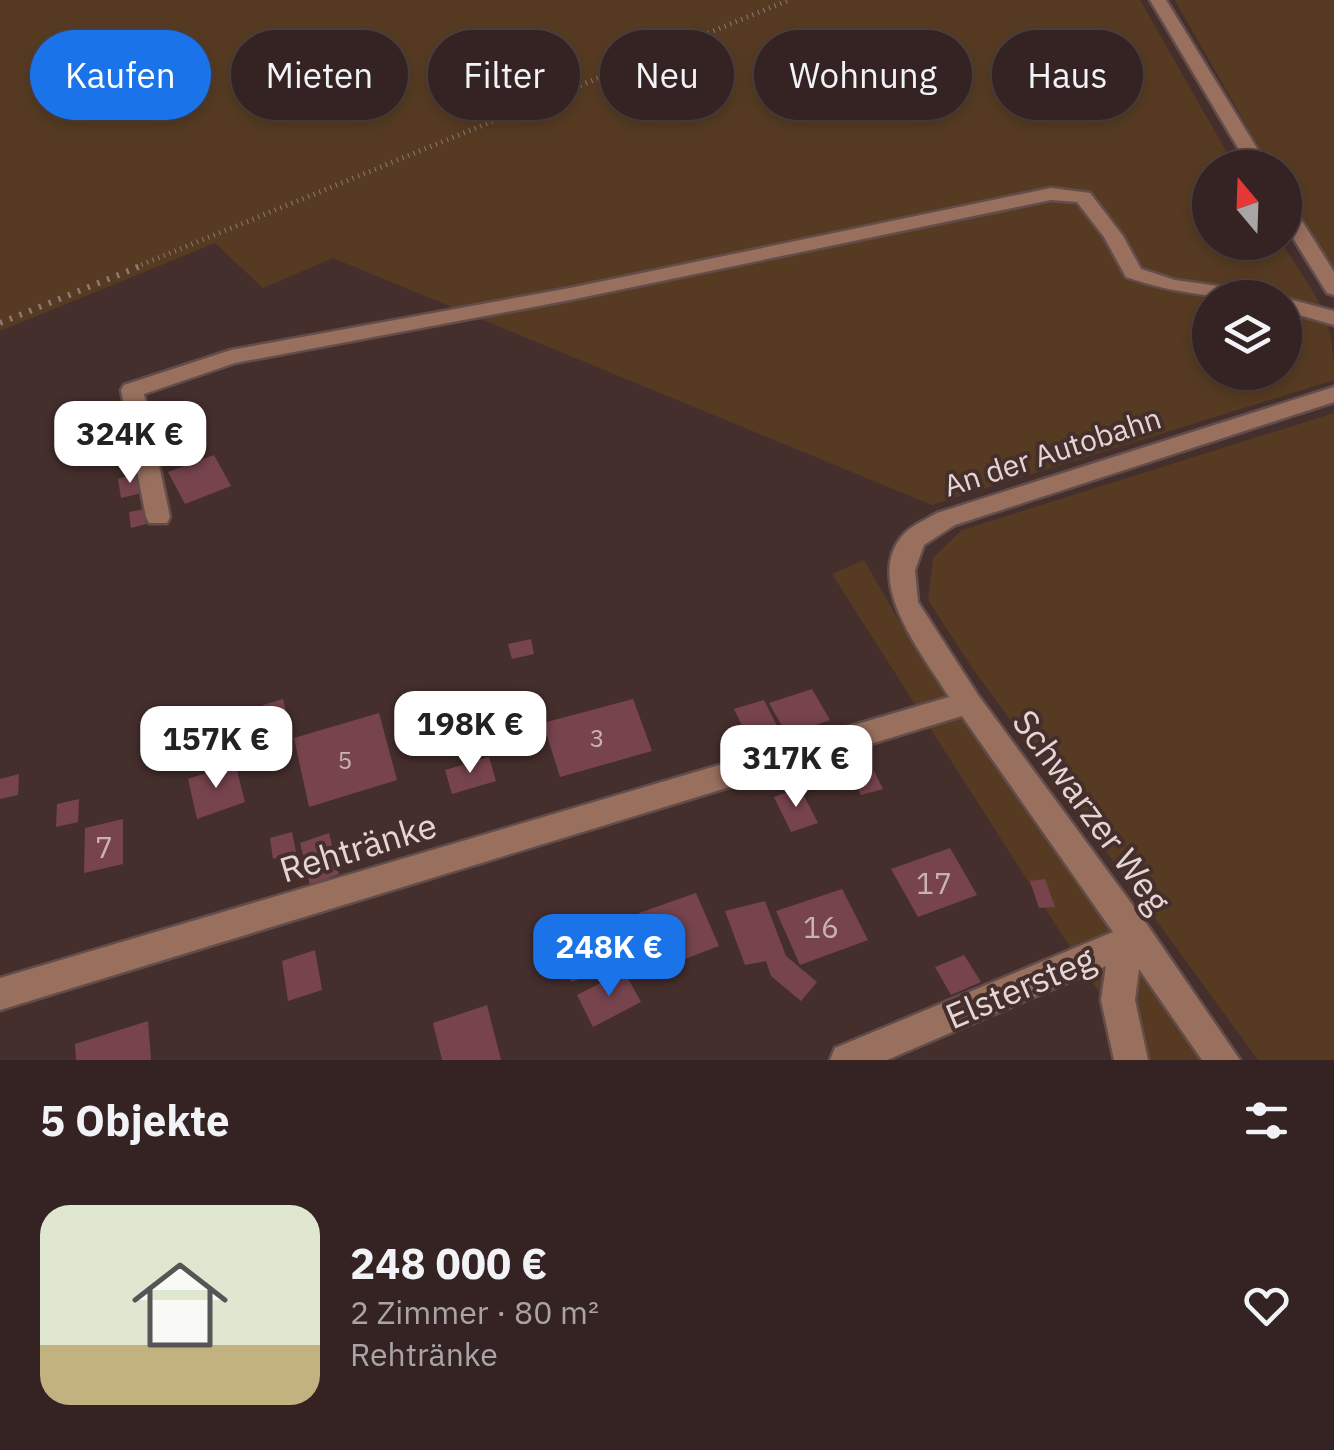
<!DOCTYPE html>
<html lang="de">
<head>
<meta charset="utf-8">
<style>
  :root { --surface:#342322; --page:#3f2f2f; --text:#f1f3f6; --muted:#a9a4a5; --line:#4e4040; --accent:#1a73e8 }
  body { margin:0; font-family:"IBM Plex Sans",sans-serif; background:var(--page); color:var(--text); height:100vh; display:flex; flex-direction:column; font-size:38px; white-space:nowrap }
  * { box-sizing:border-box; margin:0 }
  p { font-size:32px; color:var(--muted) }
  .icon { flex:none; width:55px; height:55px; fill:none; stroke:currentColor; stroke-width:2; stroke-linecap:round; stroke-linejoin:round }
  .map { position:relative; height:1060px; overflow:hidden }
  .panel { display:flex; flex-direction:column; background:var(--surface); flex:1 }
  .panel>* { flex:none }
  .hud { position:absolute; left:30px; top:30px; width:1275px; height:90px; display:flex; gap:20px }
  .needle { width:65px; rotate:341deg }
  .tools { position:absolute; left:1192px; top:150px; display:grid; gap:20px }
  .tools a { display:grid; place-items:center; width:110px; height:110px; border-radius:50%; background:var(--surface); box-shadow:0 5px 15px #0003,0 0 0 2px var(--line); font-size:50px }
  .price { position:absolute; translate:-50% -85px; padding:0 22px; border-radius:20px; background:#fff; color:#222; font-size:32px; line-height:65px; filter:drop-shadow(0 2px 5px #0008) }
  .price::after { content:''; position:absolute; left:50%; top:60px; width:30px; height:22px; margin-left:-15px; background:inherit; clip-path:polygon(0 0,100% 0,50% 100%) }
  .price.selected { background:var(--accent); color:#fff }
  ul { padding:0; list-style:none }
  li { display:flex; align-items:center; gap:30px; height:250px; padding:0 40px }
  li+li { border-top:2px solid var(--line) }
  li span { display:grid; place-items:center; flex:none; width:280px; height:200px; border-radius:30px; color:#555 }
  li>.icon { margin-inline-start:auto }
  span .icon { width:120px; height:120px; fill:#fffc; stroke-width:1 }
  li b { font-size:42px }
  h2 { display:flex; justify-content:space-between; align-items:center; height:120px; padding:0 40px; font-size:42px }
  .tag { padding:0 35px; border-radius:45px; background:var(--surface); box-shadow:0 5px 15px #0003,0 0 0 2px var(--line); font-size:35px; line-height:90px }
  .tag.selected { background:var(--accent); color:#fff }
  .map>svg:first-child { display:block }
  .green { fill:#563b22; fill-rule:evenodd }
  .building { fill:#77444e }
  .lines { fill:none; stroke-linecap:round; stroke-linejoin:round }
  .minor-casing { stroke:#624d4b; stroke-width:5 }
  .path-far1 { stroke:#8c7977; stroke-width:5; stroke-dasharray:1 5; stroke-linecap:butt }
  .path { stroke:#8c7977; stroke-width:6; stroke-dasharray:2.5 8; stroke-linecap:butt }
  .minor { fill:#99705e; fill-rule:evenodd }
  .labels { text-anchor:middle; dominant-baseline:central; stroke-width:8; stroke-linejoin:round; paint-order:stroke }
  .number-label { font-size:25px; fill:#cab2b2 }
  .street-label { font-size:30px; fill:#e5d6d4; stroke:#452f2d }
  .near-number-label { font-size:30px; fill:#cab2b2 }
  .near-street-label { font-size:35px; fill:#e5d6d4; stroke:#452f2d }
</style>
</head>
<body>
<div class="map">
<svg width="1334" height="1060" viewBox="0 0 1334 1060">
  <rect width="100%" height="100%" fill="#452f2d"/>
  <path class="green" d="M0 0H1140L1235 167 1210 168V242L1282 243C1316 298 1334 312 1334 380L932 505 333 258 263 288 215 243 0 331ZM1210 298H1285V372H1210Z
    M1175 0H1334V280L1285 194V168L1270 167Z
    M1334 413V1060H1258L971 666 928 600 933 558 962 530Z
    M864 560 914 647 1200 1060H1142L832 574Z"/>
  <path class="building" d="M214 455 231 486 185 504 168 472Z
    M137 473 142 493 121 498 118 479Z
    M144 509 146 524 131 528 129 512Z
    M531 639 534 654 512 659 508 644Z
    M812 689 830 720 787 735 769 703Z
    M283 699 292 741 271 747 263 705Z
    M633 699 652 751 560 777 543 723Z
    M764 700 780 732 750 742 734 709Z
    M379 713 397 780 309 807 294 738Z
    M261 716 271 755 246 763 236 724Z
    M454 734 468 744 455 756 441 746Z
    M489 757 496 781 452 794 445 770Z
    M235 763 245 802 197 819 188 779Z
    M874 771 883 789 861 795 853 777Z
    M19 774 18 795 0 799V779Z
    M800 788 818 823 791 832 774 797Z
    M79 799 78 822 56 827 57 804Z
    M123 819V864L84 873 85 828Z
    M292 832 296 852 273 859 270 838Z
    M329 833 339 874 310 885 300 843Z
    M950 848 977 895 918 917 891 869Z
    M1045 879 1055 907 1039 908 1030 881Z
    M842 889 868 940 800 965 776 911Z
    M696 893 719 946 661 968 639 913Z
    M765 901 786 956 817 982 801 1001 771 976 766 961 745 965 725 911Z
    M601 941 612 968 571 982 562 955Z
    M315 950 322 990 288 1001 282 961Z
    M964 955 981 982 951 995 935 967Z
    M624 971 641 1002 593 1027 577 995Z
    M487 1005 501 1060H442L433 1023Z
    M148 1021 151 1060H76L75 1044Z"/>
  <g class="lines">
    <g class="minor-casing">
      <path id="minor" d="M1150 0H1166L1269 168H1250Z
        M1051 188 1090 193 1123 236 1141 269 1175 280 1261 292 1271 298C1219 298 1175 294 1126 277L1104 237 1077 202 1051 200 570 300 235 363 144 394 170 517 167 523H149L146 517 121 390 124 385 231 350 570 288Z
        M1285 203 1292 205 1334 272V295L1327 293 1285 225Z
        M1285 298 1334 311V325L1285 311Z
        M1334 387V402L955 525 924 545 915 570 918 602 978 695 1148 926 1240 1060H1202L1139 969 1135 1000 1148 1060H1114L1101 1000 1106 966 887 1060H830L835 1048 1113 932 962 716 0 1010V978L949 697C924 656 861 581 904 534 912 525 927 519 937 513Z"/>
    </g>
    <path class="path-far1" d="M136 267 789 0"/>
    <path class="path" d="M0 323 143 265"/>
    <use href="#minor" class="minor"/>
  </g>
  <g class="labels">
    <g class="number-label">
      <text x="597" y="737">3</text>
      <text x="345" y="759">5</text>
    </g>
    <g class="street-label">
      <text transform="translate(1052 451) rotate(-18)">An der Autobahn</text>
    </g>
    <g class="near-number-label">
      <text x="104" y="846">7</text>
      <text x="934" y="882">17</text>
      <text x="821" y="926">16</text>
    </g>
    <g class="near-street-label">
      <text transform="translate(1092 811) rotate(54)">Schwarzer Weg</text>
      <text transform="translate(358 847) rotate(-17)">Rehtränke</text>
      <text transform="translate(1020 987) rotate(-23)">Elstersteg</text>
    </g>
  </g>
</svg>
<div class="tools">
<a><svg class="needle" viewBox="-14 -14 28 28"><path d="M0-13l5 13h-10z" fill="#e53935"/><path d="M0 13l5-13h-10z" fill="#a9a4a5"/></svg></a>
<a><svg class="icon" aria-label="layers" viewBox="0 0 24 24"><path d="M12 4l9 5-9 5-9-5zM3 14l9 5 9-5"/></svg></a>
</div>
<b class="price" style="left:130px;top:486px">324K €</b>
<b class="price" style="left:470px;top:776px">198K €</b>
<b class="price" style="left:216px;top:791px">157K €</b>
<b class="price" style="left:796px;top:810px">317K €</b>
<b class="price selected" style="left:609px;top:999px">248K €</b>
<div class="hud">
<a class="tag selected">Kaufen</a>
<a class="tag">Mieten</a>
<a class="tag">Filter</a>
<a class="tag">Neu</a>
<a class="tag">Wohnung</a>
<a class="tag">Haus</a>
</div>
</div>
<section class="panel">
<h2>5 Objekte<svg class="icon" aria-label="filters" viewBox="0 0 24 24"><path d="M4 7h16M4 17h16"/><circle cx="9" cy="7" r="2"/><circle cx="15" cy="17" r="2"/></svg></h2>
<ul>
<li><span style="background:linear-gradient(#dfe7d0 70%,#c2b280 0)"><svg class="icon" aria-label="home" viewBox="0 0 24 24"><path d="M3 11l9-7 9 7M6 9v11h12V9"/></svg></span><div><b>248 000 €</b><p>2 Zimmer · 80 m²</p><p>Rehtränke</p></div><svg class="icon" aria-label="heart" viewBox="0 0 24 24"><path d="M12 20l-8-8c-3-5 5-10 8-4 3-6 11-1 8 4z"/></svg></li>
</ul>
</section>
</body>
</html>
